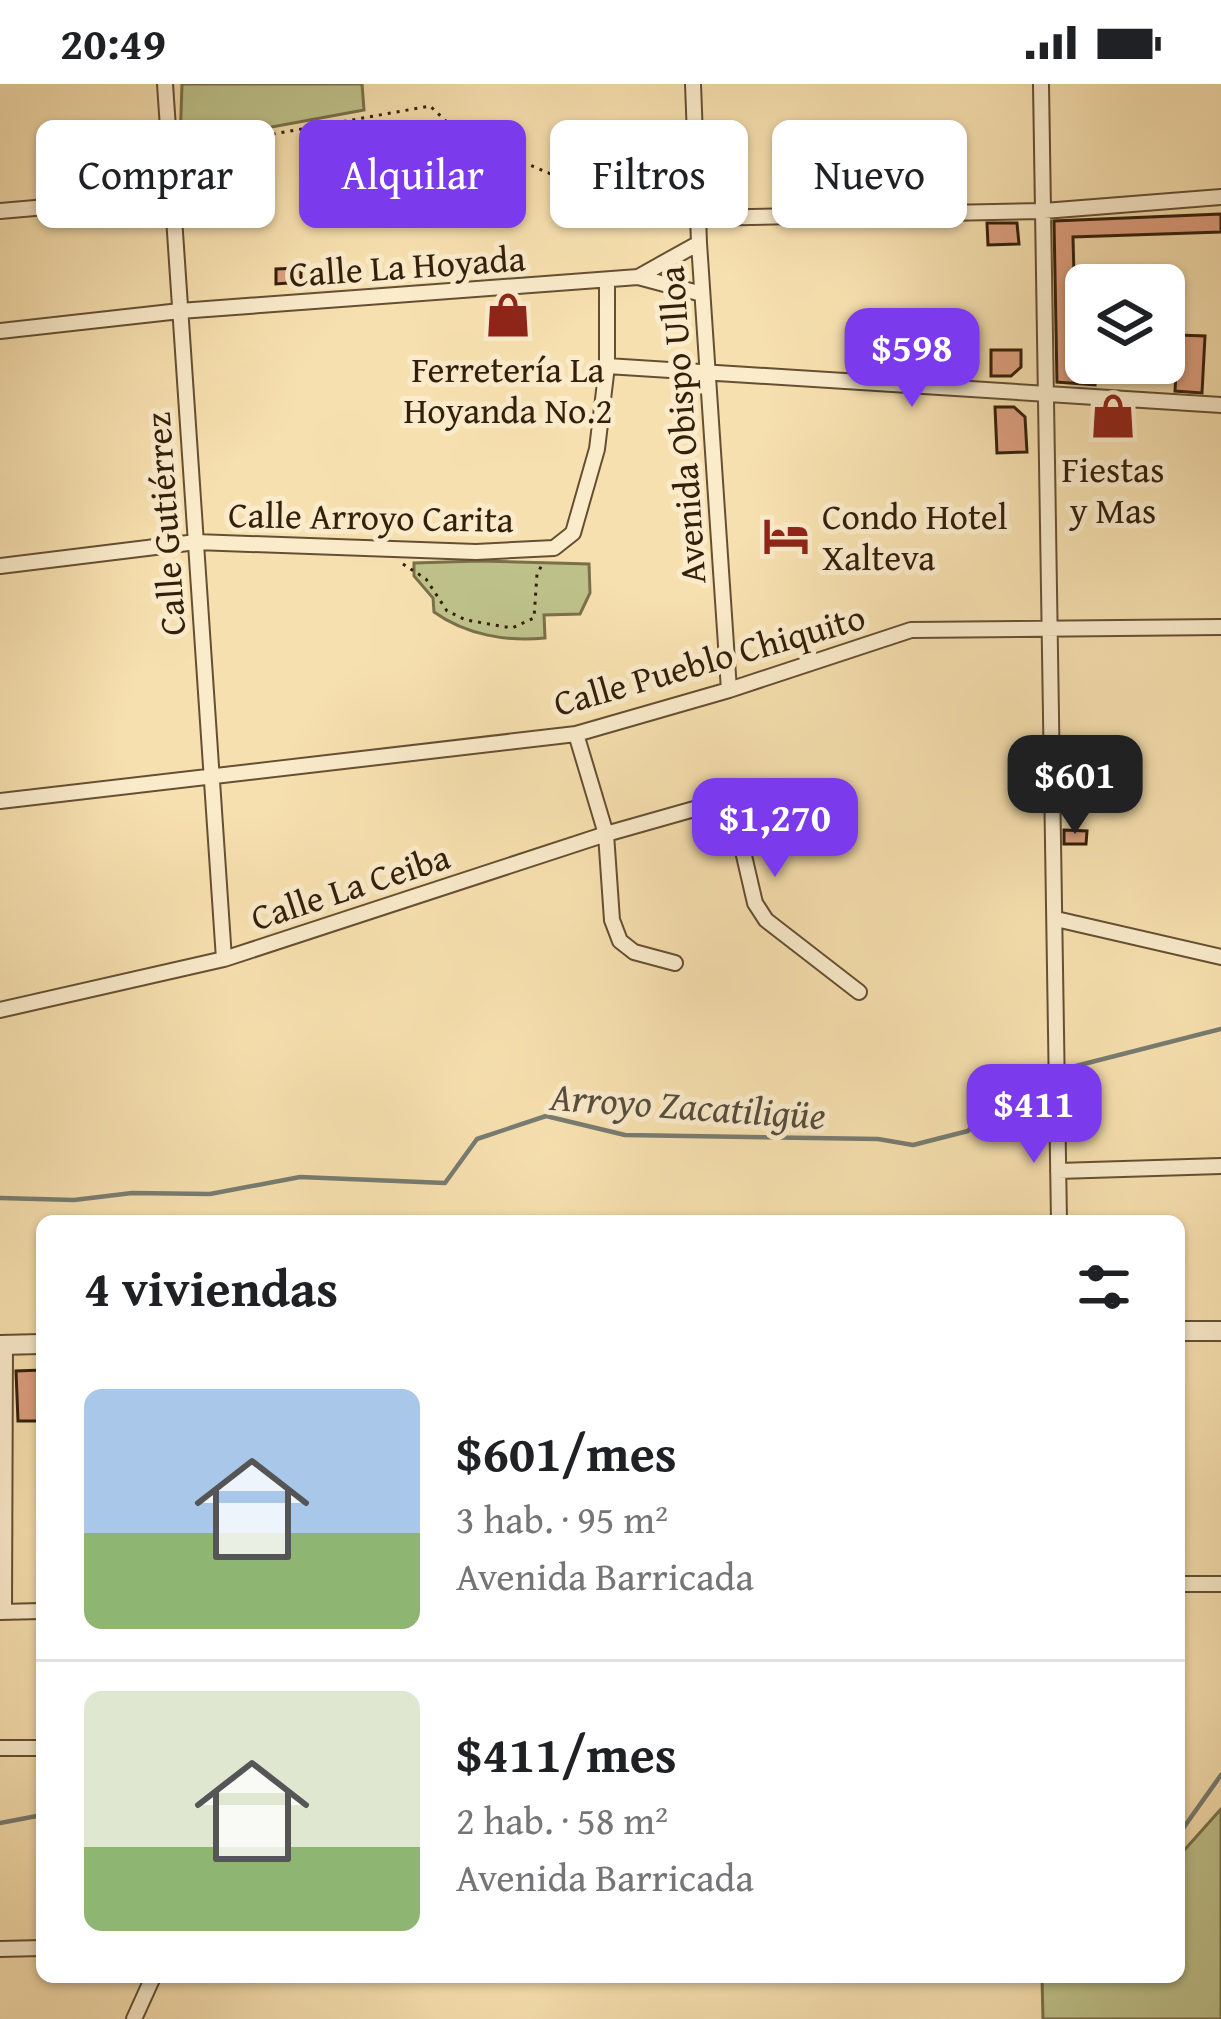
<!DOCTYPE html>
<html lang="es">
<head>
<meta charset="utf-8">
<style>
  :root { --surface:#fff; --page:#f2f2f2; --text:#202124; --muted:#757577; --line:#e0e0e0; --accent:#7c3aed }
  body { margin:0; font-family:"Gentium Book Plus",serif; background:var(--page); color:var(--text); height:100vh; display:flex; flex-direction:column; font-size:45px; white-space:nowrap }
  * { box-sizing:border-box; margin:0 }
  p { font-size:39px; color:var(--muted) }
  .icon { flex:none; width:66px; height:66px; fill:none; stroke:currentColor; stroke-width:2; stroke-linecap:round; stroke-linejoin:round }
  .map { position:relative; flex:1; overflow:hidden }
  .side { position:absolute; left:36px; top:1131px; width:1149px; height:768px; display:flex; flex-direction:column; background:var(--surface); border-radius:18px; box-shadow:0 3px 9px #0004 }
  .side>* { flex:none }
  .banner { position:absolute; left:36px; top:36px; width:1149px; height:108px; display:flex; gap:24px }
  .fabs { position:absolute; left:1065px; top:180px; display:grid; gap:24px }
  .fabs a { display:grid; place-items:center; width:120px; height:120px; border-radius:18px; background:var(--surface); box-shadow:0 3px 9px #0004; font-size:60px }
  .price { position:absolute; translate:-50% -102px; padding:0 27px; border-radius:24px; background:var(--accent); color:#fff; font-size:39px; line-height:78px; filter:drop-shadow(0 3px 6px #0008) }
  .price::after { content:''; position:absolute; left:50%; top:72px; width:36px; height:27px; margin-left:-18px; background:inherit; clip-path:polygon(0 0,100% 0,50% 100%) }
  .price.current { background:#222; color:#fff }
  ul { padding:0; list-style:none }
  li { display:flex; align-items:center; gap:36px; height:300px; padding:0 48px }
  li+li { border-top:3px solid var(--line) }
  li span { display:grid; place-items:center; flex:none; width:336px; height:240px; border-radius:18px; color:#555 }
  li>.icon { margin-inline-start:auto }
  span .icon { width:144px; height:144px; fill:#fffc; stroke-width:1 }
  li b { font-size:51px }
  h2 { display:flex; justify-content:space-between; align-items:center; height:144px; padding:0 48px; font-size:51px }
  .tag { padding:0 42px; border-radius:18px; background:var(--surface); box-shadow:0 3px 9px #0004; font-size:42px; line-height:108px }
  .tag.current { background:var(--accent); color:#fff }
  .status { display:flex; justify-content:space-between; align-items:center; height:84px; padding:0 60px; background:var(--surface); direction:ltr }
  .status svg { height:33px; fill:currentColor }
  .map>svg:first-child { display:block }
  .green { fill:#bec28a; stroke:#79704a; stroke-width:3 }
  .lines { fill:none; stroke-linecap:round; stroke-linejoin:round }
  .stream { stroke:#777c72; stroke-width:4.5 }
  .building { fill:#dd9f7f; stroke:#341f0a; stroke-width:3 }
  .minor-casing { stroke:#654f33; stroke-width:18 }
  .tertiary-casing { stroke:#654f33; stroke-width:22 }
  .path { stroke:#341f0a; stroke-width:3; stroke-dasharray:3 6; stroke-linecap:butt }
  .minor { stroke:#faebcb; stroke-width:14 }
  .tertiary { stroke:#faebcb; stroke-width:18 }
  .labels { text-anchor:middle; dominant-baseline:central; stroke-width:10; stroke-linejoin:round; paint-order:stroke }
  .street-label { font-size:36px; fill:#341f0a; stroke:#faebcb }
  .poi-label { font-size:36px; fill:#341f0a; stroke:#faebcb }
  .water-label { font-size:39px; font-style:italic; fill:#564e3e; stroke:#faebcb }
</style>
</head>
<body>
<div class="status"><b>20:49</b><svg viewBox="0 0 49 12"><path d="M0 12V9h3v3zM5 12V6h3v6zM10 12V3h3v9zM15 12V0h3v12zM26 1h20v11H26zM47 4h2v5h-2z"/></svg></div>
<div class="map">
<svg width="1221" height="1935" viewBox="0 0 1221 1935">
  <rect width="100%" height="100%" fill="#f7e0af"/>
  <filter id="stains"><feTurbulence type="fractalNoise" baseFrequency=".00167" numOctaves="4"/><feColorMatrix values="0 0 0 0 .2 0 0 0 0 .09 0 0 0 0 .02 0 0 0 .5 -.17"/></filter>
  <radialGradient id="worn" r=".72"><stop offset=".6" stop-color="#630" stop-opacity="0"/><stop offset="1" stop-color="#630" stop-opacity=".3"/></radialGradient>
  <path class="green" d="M182 0H362L364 26 180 60Z
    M479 477 589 480 590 509 580 530 544 531 545 554C508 558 466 551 434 528L433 514 414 492V479Z
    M1221 1725V1935H1043L1042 1893H1179V1772Z"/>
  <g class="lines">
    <path class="stream" d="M0 1114 74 1116 132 1109 210 1110 300 1093 445 1099 477 1055 546 1032 625 1051 878 1055 913 1061 968 1047 1002 1001 1026 984 1064 985 1221 945
      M0 1739 42 1731
      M1179 1750 1221 1691"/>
  </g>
  <path class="building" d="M1221 130V148L1073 153 1076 270H1086V279H1096L1095 301 1057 298 1054 137Z
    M987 139H1017L1019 160 988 161Z
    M513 170 515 185 494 187 493 172Z
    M301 184V198L276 200V185Z
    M521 221V239L495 240V222Z
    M1178 251 1205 252 1202 309 1175 307Z
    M991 266H1021V283L1011 292H991Z
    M995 323H1014L1025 333 1027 368 997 369Z
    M1064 746 1087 747 1086 760H1064Z
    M42 1286V1337H18L16 1287Z"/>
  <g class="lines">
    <g class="minor-casing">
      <path id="minor" d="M165 0 224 875
        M693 0 699 159 729 606
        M1041 0 1059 1137
        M0 127 173 112
        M700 134 1044 127 1221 113
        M638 193 699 159
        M0 247 180 227 638 193 702 210
        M607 282 1221 321
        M0 482 196 458 476 468 554 464 573 449 597 365 607 282V197
        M576 650 606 750 612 836 620 857 634 868 675 879
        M0 717 576 650 729 606 911 546 1221 543
        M1056 835 1221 873
        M0 926 224 875 606 750 726 716 732 720 755 819 766 836 859 908
        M1058 1087 1221 1082
        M1179 1500H1221
        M0 1528 42 1527
        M4 1528 5 1261
        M0 1664H42
        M0 1865 42 1864
        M134 1935 153 1893"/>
    </g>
    <g class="tertiary-casing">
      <path id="tertiary" d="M1179 1247H1221
        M0 1261 42 1260"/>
    </g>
    <path class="path" d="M184 66 430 22 462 52 661 137 681 135
      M403 480 426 495 447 527 466 536 512 544 534 534 537 490 542 481"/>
    <use href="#minor" class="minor"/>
    <use href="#tertiary" class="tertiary"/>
  </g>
  <defs>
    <g id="shop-bare" transform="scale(3.6)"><path d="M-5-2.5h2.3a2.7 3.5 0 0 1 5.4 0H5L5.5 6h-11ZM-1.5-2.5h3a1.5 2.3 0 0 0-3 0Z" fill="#8f2418" stroke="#faebcb" stroke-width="2.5" paint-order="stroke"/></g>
    <g id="hotel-bare" transform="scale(3.6)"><path d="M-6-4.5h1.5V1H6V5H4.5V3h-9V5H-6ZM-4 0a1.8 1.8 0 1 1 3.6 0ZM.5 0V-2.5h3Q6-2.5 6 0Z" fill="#8f2418" stroke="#faebcb" stroke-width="2.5" paint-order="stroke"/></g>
  </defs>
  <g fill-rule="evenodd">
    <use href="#shop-bare" x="508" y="231"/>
    <use href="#shop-bare" x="1113" y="332"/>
    <use href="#hotel-bare" x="786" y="452"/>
  </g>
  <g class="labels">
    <g class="street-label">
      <text transform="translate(407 181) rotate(-4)">Calle La Hoyada</text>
      <text transform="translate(681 341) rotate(-94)">Avenida Obispo Ulloa</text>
      <text transform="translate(371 432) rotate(1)">Calle Arroyo Carita</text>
      <text transform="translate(164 440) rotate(-94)">Calle Gutiérrez</text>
      <text transform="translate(709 575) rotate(-16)">Calle Pueblo Chiquito</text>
      <text transform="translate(350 802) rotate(-18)">Calle La Ceiba</text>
    </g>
    <g class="poi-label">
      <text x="508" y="284">Ferretería La<tspan x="508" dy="41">Hoyanda No.2</tspan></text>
      <text x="1113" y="384">Fiestas<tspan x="1113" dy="41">y Mas</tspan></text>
      <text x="822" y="431" text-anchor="start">Condo Hotel<tspan x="822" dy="41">Xalteva</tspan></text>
    </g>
    <g class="water-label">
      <text transform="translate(688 1021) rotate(4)">Arroyo Zacatiligüe</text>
    </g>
  </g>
  <rect width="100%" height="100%" filter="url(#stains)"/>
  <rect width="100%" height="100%" fill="url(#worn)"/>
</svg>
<div class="fabs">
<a><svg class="icon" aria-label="layers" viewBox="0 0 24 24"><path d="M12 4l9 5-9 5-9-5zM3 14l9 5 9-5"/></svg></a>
</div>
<b class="price" style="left:912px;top:326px">$598</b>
<b class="price current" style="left:1075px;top:753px">$601</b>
<b class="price" style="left:775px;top:796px">$1,270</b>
<b class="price" style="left:1034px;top:1082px">$411</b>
<div class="banner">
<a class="tag">Comprar</a>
<a class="tag current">Alquilar</a>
<a class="tag">Filtros</a>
<a class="tag">Nuevo</a>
</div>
<section class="side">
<h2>4 viviendas<svg class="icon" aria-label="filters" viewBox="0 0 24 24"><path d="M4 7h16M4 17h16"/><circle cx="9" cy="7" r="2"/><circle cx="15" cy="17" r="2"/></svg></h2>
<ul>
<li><span style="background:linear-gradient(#a9c7e8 60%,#8fb573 0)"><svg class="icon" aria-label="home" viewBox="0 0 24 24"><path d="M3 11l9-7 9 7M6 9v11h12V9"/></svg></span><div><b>$601/mes</b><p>3 hab. · 95 m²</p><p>Avenida Barricada</p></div></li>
<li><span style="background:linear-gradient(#dfe7d0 65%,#8fb573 0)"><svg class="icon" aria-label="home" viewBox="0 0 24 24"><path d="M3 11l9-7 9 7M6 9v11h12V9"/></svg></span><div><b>$411/mes</b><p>2 hab. · 58 m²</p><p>Avenida Barricada</p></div></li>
</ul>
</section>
</div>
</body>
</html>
